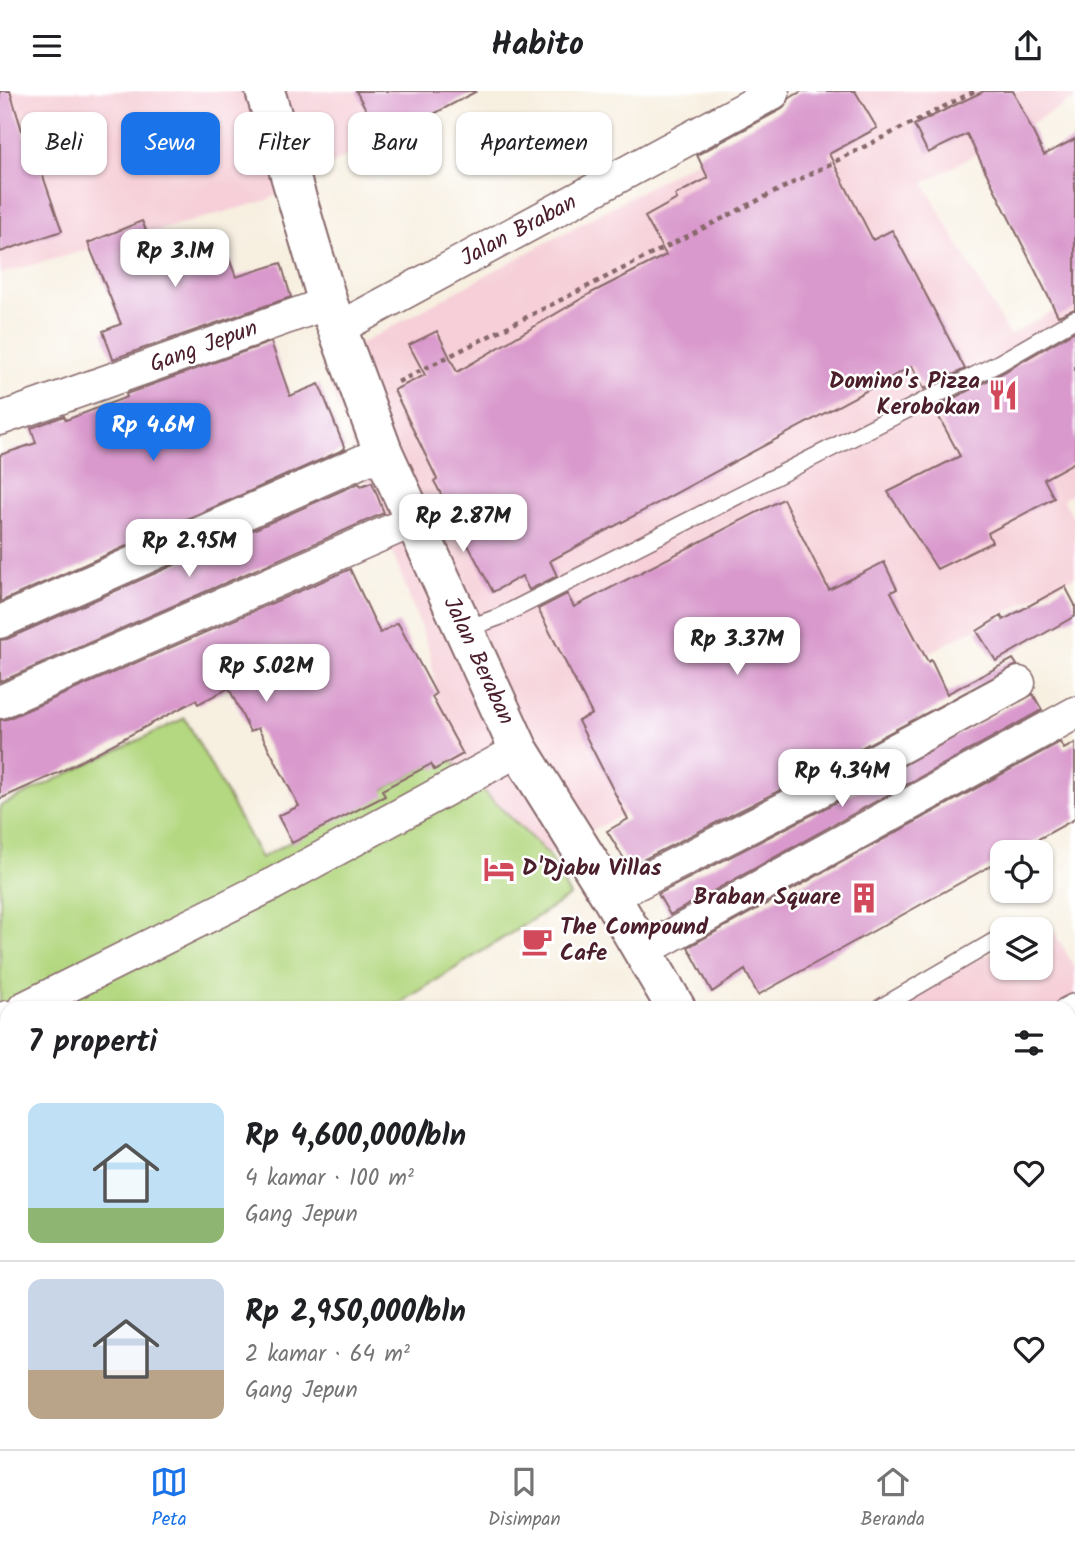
<!DOCTYPE html>
<html lang="id">
<head>
<meta charset="utf-8">
<style>
  :root { --surface:#fff; --page:#f2f2f2; --text:#202124; --muted:#757577; --line:#e0e0e0; --accent:#1a73e8 }
  body { margin:0; font-family:Kalam,sans-serif; background:var(--page); color:var(--text); height:100vh; display:flex; flex-direction:column; font-size:26px; white-space:nowrap }
  * { box-sizing:border-box; margin:0 }
  p { font-size:23px; color:var(--muted) }
  .icon { flex:none; width:38px; height:38px; fill:none; stroke:currentColor; stroke-width:2; stroke-linecap:round; stroke-linejoin:round }
  .map { position:relative; flex:1; overflow:hidden }
  .drawer { position:absolute; left:0px; top:910px; width:1076px; height:448px; display:flex; flex-direction:column; background:var(--surface); border-radius:21px 21px 0 0; box-shadow:0 2px 5px #0004 }
  .drawer>* { flex:none }
  .hud { position:absolute; left:21px; top:21px; width:700px; height:63px; display:flex; gap:14px }
  .tools { position:absolute; left:990px; top:749px; display:grid; gap:14px }
  .tools a { display:grid; place-items:center; width:63px; height:63px; border-radius:14px; background:var(--surface); box-shadow:0 2px 5px #0004; font-size:35px }
  .price { position:absolute; translate:-50% -60px; padding:0 16px; border-radius:14px; background:#fff; color:#222; font-size:23px; line-height:46px; filter:drop-shadow(0 2px 4px #0008) }
  .price::after { content:''; position:absolute; left:50%; top:42px; width:21px; height:16px; margin-left:-10px; background:inherit; clip-path:polygon(0 0,100% 0,50% 100%) }
  .price.selected { background:var(--accent); color:#fff }
  ul { padding:0; list-style:none }
  li { display:flex; align-items:center; gap:21px; height:175px; padding:0 28px }
  li+li { border-top:2px solid var(--line) }
  li span { display:grid; place-items:center; flex:none; width:196px; height:140px; border-radius:14px; color:#555 }
  li>.icon { margin-inline-start:auto }
  span .icon { width:84px; height:84px; fill:#fffc; stroke-width:1 }
  li b { font-size:30px }
  h2 { display:flex; justify-content:space-between; align-items:center; height:84px; padding:0 28px; font-size:30px }
  .tag { padding:0 24px; border-radius:14px; background:var(--surface); box-shadow:0 2px 5px #0004; font-size:24px; line-height:63px }
  .tag.selected { background:var(--accent); color:#fff }
  header { display:flex; justify-content:space-between; align-items:center; height:91px; padding:0 28px; background:var(--surface); font-size:32px; font-weight:700 }
  .dock { display:flex; justify-content:space-around; align-items:center; height:98px; border-top:2px solid var(--line); background:var(--surface); font-size:19px; color:var(--muted) }
  .dock a { display:grid; justify-items:center; gap:4px }
  .dock .selected { color:var(--accent) }
  .map>svg:first-child { display:block }
  .built { fill:#f6cfd8 }
  .green { fill:#b4d881; stroke:#7f7c56; stroke-width:2 }
  .building { fill:#d999cc }
  .lines { fill:none; stroke-linecap:round; stroke-linejoin:round }
  .lane-casing { stroke:#87686a; stroke-width:19 }
  .street-casing { stroke:#87686a; stroke-width:35 }
  .secondary-casing { stroke:#87686a; stroke-width:42 }
  .path { stroke:#87686a; stroke-width:4.5; stroke-dasharray:5 5; stroke-linecap:butt }
  .lane { stroke:#fff; stroke-width:16 }
  .street { stroke:#fff; stroke-width:32 }
  .secondary { stroke:#fff; stroke-width:38 }
  .labels { text-anchor:middle; dominant-baseline:central; stroke-width:5; stroke-linejoin:round; paint-order:stroke }
  .street-label { font-size:23px; fill:#4a1f2b; stroke:#fff }
  .poi-label { font-size:23px; font-weight:bold; fill:#4a1f2b; stroke:#fff; text-anchor:end }
</style>
</head>
<body>
<header><svg class="icon" aria-label="menu" viewBox="0 0 24 24"><path d="M4 6h16M4 12h16M4 18h16"/></svg>Habito<svg class="icon" aria-label="share" viewBox="0 0 24 24"><path d="M12 15V3M7 8l5-5 5 5M5 13v7h14v-7"/></svg></header>
<div class="map">
<svg width="1075" height="1358" viewBox="0 0 1075 1358">
  <rect width="100%" height="100%" fill="#fff"/>
  <filter id="ink" filterUnits="userSpaceOnUse"><feTurbulence type="fractalNoise" baseFrequency=".0143" numOctaves="2"/><feDisplacementMap in="SourceGraphic" scale="14" xChannelSelector="R" yChannelSelector="G"/><feConvolveMatrix kernelMatrix="1 2 1 2 8 2 1 2 1" color-interpolation-filters="sRGB"/></filter>
  <filter id="wash" filterUnits="userSpaceOnUse"><feTurbulence type="fractalNoise" baseFrequency=".00686" numOctaves="4" result="noise"/><feDisplacementMap in="SourceGraphic" scale="28" xChannelSelector="R" yChannelSelector="G"/><feGaussianBlur stdDeviation="1.57" result="paint"/><feColorMatrix in="noise" values="0 0 0 0 0 0 0 0 0 0 0 0 0 0 0 0 0 1.4 0 .05"/><feComposite in="paint" operator="in"/></filter>
  <g filter="url(#wash)">
    <rect width="100%" height="100%" fill="#f7efe0"/>
    <path class="built" d="M0 0H461L268 109 0 183Z
      M824 0H1075V8L924 92 1009 244 1075 208V401L1063 408 1075 429V485L548 763 446 664 430 561 322 274Z
      M1051 835 1075 877V918L870 917 1003 857V877H1041V840Z
      M711 1351H937L942 1358H700Z"/>
    <path class="green" d="M185 627 261 767 446 664 548 763 570 805 392 917H7V1141L0 1145V715Z
      M1075 1078V1358H1040L1035 1351H1069V1081Z
      M0 1229 7 1240V1334L0 1338Z"/>
    <g id="blocks">
      <path class="building" d="M0 0H10L24 46 29 45 62 140 0 161Z
        M356 0H477L383 50Z
        M802 0H855L877 37 829 63 873 149 892 139 965 278 924 298 912 275 550 470 557 485 529 499 522 485 493 501 434 390 437 388 394 299 425 284 409 254 437 240 457 281 593 201 666 164 645 126 677 108 675 104 708 87 697 64 782 18 790 7Z
        M984 0H1013L1044 64 1075 48V218L1058 225 967 43 928 62 914 34Z
        M142 130 160 172 222 149 236 186 281 172 291 206 113 268 103 240 121 233 88 152Z
        M1075 240V371L1044 388 1054 407 988 442 992 451 937 478 888 401 960 365 934 317 1004 281Z
        M271 251 290 305 319 293 345 358 0 511V364L36 352 31 337 64 325 66 329 127 306 126 303Z
        M372 391 384 422 0 591V549L7 548 359 392 361 395Z
        M783 408 829 499 884 471 897 498 891 501 928 571 931 569 947 603 1013 568 1017 574 810 684 629 776 607 740 628 728 578 630 592 623 538 518 567 503 574 516Z
        M350 478 380 542 398 532 436 603 432 606 463 663 434 679 431 673 382 699 385 705 292 752 278 725 299 715 258 637 250 641 229 597 198 613 196 609 62 680 0 708V629L7 628Z
        M1065 495 1075 514V525L996 570 977 540 1001 525 1003 529Z
        M1033 603 1042 619 670 824 658 803 827 716Z
        M1060 651 1064 658 1075 652V728L1015 761H1003V768L758 904 745 879 712 901 688 856Z"/>
    </g>
  </g>
  <g filter="url(#ink)">
    <use href="#blocks" fill-opacity="0" stroke="#87686a" stroke-width="2"/>
    <g class="lines">
      <g class="lane-casing">
        <path id="lane" d="M463 539 499 526 999 272 1075 228
          M880 917 1003 845"/>
      </g>
      <g class="street-casing">
        <path id="street" d="M337 238 773 2
          M0 328 328 212
          M0 531 383 361
          M0 611 415 429
          M611 806 819 700 1019 592
          M643 860 1075 622
          M24 917 273 793 519 659
          M1069 922 1075 919
          M0 929 7 926
          M1069 1085 1075 1081
          M1069 1233 1075 1230"/>
      </g>
      <g class="secondary-casing">
        <path id="secondary" d="M265 0 328 212 383 361 519 659 611 806 676 917
          M983 1351 988 1358"/>
      </g>
      <path class="path" d="M398 291 975 0
        M21 1358 33 1351"/>
      <use href="#lane" class="lane"/>
      <use href="#street" class="street"/>
      <use href="#secondary" class="secondary"/>
    </g>
  </g>
  <defs>
    <g id="restaurant-bare" transform="scale(2.415)"><path d="M-5-6h1v4h1v-4h1v4h1v-4h1v5L-1.5 .5V6h-2V.5L-5-1ZM5-6V6H3V1.5H1.5Q1.5-4 5-6Z" fill="#d1495b" stroke="#fff" stroke-width="2.5" paint-order="stroke"/></g>
    <g id="hotel-bare" transform="scale(2.415)"><path d="M-6-4.5h1.5V1H6V5H4.5V3h-9V5H-6ZM-4 0a1.8 1.8 0 1 1 3.6 0ZM.5 0V-2.5h3Q6-2.5 6 0Z" fill="#d1495b" stroke="#fff" stroke-width="2.5" paint-order="stroke"/></g>
    <g id="building-bare" transform="scale(2.415)"><path d="M-4-6H4V6H1V3H-1V6H-4ZM-2.5-4.3h1.7v1.8h-1.7ZM.8-4.3h1.7v1.8H.8ZM-2.5-1h1.7V.8h-1.7ZM.8-1h1.7V.8H.8Z" fill="#d1495b" stroke="#fff" stroke-width="2.5" paint-order="stroke"/></g>
    <g id="cafe-bare" transform="scale(2.415)"><path d="M-5.5-4.5H6V0H3Q3 3.5 0 3.5H-2.5Q-5.5 3.5-5.5 0ZM3-3.2v2h1.7v-2ZM-6 4.5H4V6H-6Z" fill="#d1495b" stroke="#fff" stroke-width="2.5" paint-order="stroke"/></g>
  </defs>
  <g fill-rule="evenodd">
    <use href="#restaurant-bare" x="1003" y="304"/>
    <use href="#hotel-bare" x="499" y="778"/>
    <use href="#building-bare" x="864" y="807"/>
    <use href="#cafe-bare" x="537" y="850"/>
  </g>
  <g class="labels">
    <g class="street-label">
      <text transform="translate(519 140) rotate(-28)">Jalan Braban</text>
      <text transform="translate(204 256) rotate(-20)">Gang Jepun</text>
      <text transform="translate(478 570) rotate(65)">Jalan Beraban</text>
    </g>
    <g class="poi-label">
      <text x="980" y="291">Domino's Pizza<tspan x="980" dy="26">Kerobokan</tspan></text>
      <text x="522" y="778" text-anchor="start">D'Djabu Villas</text>
      <text x="841" y="807">Braban Square</text>
      <text x="560" y="837" text-anchor="start">The Compound<tspan x="560" dy="26">Cafe</tspan></text>
    </g>
  </g>
</svg>
<div class="tools">
<a><svg class="icon" aria-label="locate" viewBox="0 0 24 24"><circle cx="12" cy="12" r="6"/><path d="M12 2v4M12 18v4M2 12h4M18 12h4"/></svg></a>
<a><svg class="icon" aria-label="layers" viewBox="0 0 24 24"><path d="M12 4l9 5-9 5-9-5zM3 14l9 5 9-5"/></svg></a>
</div>
<b class="price" style="left:175px;top:198px">Rp 3.1M</b>
<b class="price selected" style="left:153px;top:372px">Rp 4.6M</b>
<b class="price" style="left:463px;top:463px">Rp 2.87M</b>
<b class="price" style="left:189px;top:488px">Rp 2.95M</b>
<b class="price" style="left:737px;top:586px">Rp 3.37M</b>
<b class="price" style="left:266px;top:613px">Rp 5.02M</b>
<b class="price" style="left:842px;top:718px">Rp 4.34M</b>
<div class="hud">
<a class="tag">Beli</a>
<a class="tag selected">Sewa</a>
<a class="tag">Filter</a>
<a class="tag">Baru</a>
<a class="tag">Apartemen</a>
</div>
<section class="drawer">
<h2>7 properti<svg class="icon" aria-label="filters" viewBox="0 0 24 24"><path d="M4 7h16M4 17h16"/><circle cx="9" cy="7" r="2"/><circle cx="15" cy="17" r="2"/></svg></h2>
<ul>
<li><span style="background:linear-gradient(#bfe0f5 75%,#8fb573 0)"><svg class="icon" aria-label="home" viewBox="0 0 24 24"><path d="M3 11l9-7 9 7M6 9v11h12V9"/></svg></span><div><b>Rp 4,600,000/bln</b><p>4 kamar · 100 m²</p><p>Gang Jepun</p></div><svg class="icon" aria-label="heart" viewBox="0 0 24 24"><path d="M12 20l-8-8c-3-5 5-10 8-4 3-6 11-1 8 4z"/></svg></li>
<li><span style="background:linear-gradient(#c9d6e8 65%,#b9a48a 0)"><svg class="icon" aria-label="home" viewBox="0 0 24 24"><path d="M3 11l9-7 9 7M6 9v11h12V9"/></svg></span><div><b>Rp 2,950,000/bln</b><p>2 kamar · 64 m²</p><p>Gang Jepun</p></div><svg class="icon" aria-label="heart" viewBox="0 0 24 24"><path d="M12 20l-8-8c-3-5 5-10 8-4 3-6 11-1 8 4z"/></svg></li>
</ul>
</section>
</div>
<nav class="dock">
<a class="selected"><svg class="icon" aria-label="map" viewBox="0 0 24 24"><path d="M3 6l6-2 6 2 6-2v14l-6 2-6-2-6 2zM9 4v14M15 6v14"/></svg>Peta</a>
<a><svg class="icon" aria-label="saved" viewBox="0 0 24 24"><path d="M7 4h10v16l-5-4-5 4z"/></svg>Disimpan</a>
<a><svg class="icon" aria-label="home" viewBox="0 0 24 24"><path d="M3 11l9-7 9 7M6 9v11h12V9"/></svg>Beranda</a>
</nav>
</body>
</html>
